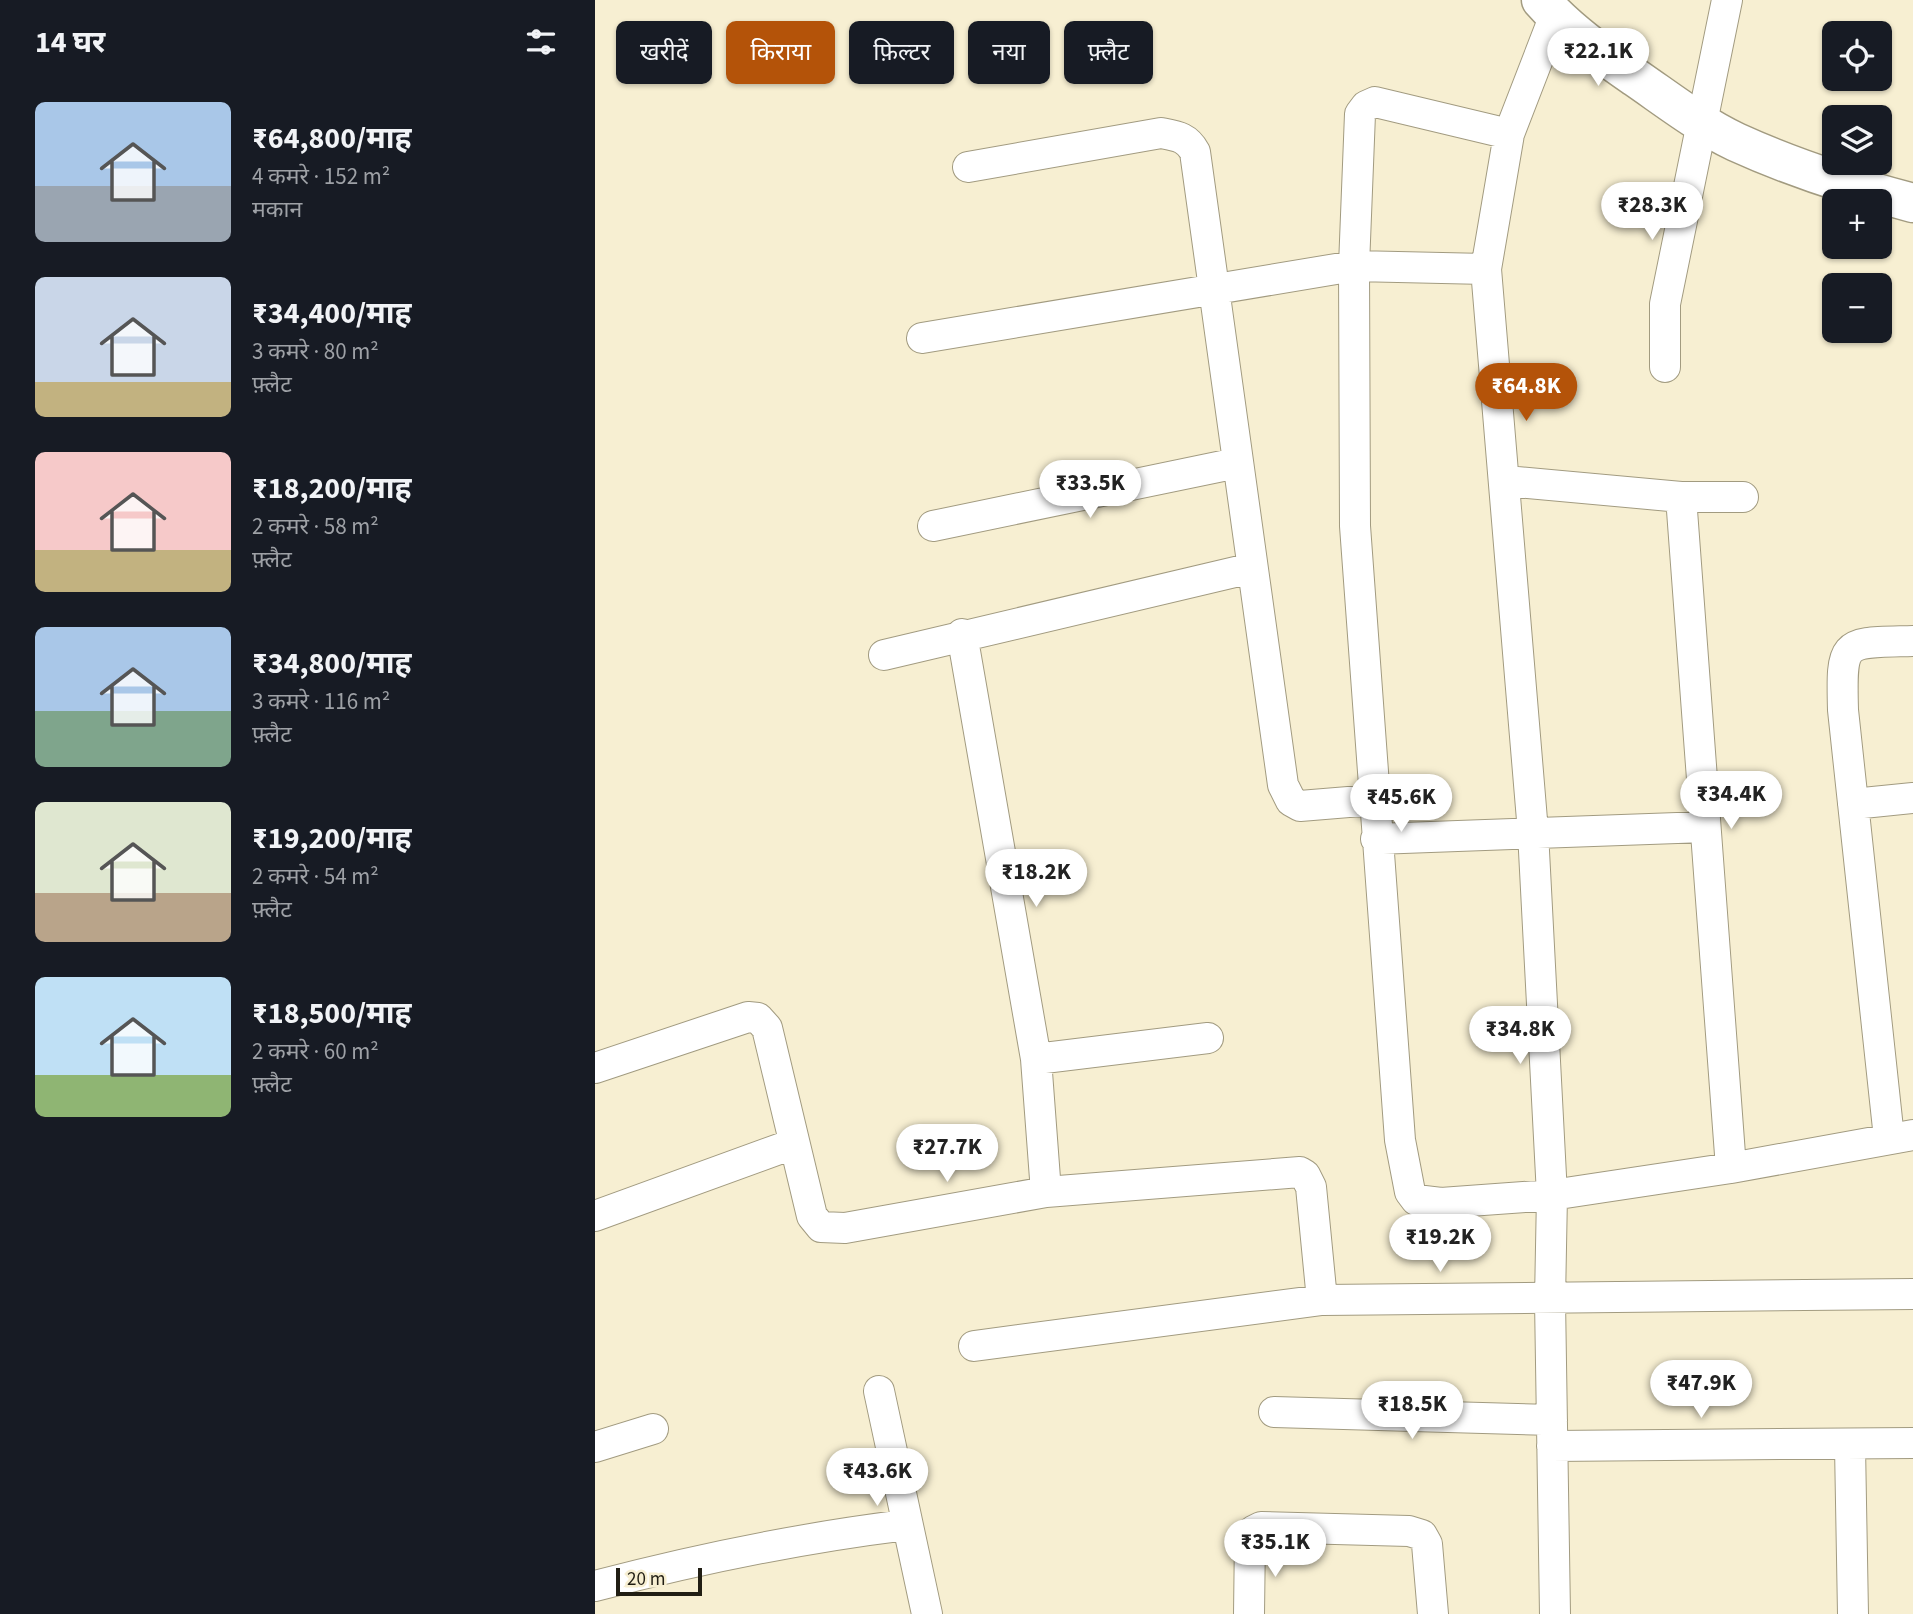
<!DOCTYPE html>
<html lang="hi">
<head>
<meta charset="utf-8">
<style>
  :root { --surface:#171b24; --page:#20242c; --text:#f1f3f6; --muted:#9ea1a6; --accent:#b45309 }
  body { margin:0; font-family:"Source Sans 3","Noto Sans Devanagari",sans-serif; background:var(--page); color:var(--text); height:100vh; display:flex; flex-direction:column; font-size:26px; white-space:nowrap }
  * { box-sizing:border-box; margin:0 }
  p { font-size:23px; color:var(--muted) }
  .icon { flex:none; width:38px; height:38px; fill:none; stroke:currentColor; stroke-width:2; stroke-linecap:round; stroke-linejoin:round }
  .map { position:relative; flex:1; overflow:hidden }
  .panel { display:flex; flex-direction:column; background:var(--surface); width:595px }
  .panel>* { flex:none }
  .banner { position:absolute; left:21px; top:21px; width:665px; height:63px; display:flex; gap:14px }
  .fabs { position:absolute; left:1227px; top:21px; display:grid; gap:14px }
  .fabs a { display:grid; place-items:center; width:70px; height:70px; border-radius:10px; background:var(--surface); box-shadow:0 2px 5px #0004; font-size:35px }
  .scale { position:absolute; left:21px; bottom:18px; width:86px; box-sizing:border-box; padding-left:7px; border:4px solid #211e14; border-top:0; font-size:19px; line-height:24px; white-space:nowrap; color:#211e14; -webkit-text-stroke:5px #f7efd2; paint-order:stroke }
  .price { position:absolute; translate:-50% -60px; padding:0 16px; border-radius:24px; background:#fff; color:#222; font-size:23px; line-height:46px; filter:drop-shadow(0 2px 4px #0008) }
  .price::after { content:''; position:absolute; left:50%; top:42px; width:21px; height:16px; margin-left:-10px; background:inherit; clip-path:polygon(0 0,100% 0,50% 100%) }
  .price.current { background:var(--accent); color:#fff }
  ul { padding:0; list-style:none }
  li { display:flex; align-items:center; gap:21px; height:175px; padding:0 35px }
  li span { display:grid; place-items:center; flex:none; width:196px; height:140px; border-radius:10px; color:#555 }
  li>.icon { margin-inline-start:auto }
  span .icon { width:84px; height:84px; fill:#fffc; stroke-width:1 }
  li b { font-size:30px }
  h2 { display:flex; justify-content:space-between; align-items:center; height:84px; padding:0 35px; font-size:30px }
  .tag { padding:0 24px; border-radius:10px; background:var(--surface); box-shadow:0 2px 5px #0004; font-size:24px; line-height:63px }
  .tag.current { background:var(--accent); color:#fff }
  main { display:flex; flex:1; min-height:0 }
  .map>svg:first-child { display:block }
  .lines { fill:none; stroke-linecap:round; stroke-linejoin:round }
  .street-casing { stroke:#a29b80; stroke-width:32 }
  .secondary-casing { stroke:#a29b80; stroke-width:41 }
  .street { stroke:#fff; stroke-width:30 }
  .secondary { stroke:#fff; stroke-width:38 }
</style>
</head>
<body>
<main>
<section class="panel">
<h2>14 घर<svg class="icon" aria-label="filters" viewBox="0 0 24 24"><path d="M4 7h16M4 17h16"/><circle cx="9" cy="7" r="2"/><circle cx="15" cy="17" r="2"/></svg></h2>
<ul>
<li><span style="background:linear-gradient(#a9c7e8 60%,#9aa5b1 0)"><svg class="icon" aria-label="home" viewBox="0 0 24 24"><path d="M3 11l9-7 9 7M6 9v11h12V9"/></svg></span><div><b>₹64,800/माह</b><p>4 कमरे · 152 m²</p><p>मकान</p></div></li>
<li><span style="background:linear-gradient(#c9d6e8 75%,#c2b280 0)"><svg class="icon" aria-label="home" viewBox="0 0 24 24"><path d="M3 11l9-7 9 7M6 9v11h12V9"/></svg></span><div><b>₹34,400/माह</b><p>3 कमरे · 80 m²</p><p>फ़्लैट</p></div></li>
<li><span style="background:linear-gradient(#f6c9c9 70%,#c2b280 0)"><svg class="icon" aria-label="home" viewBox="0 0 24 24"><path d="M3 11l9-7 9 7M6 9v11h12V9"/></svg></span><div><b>₹18,200/माह</b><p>2 कमरे · 58 m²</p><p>फ़्लैट</p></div></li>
<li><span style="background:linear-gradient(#a9c7e8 60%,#7fa58c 0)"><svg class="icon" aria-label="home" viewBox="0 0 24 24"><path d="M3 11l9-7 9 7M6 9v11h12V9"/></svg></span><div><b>₹34,800/माह</b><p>3 कमरे · 116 m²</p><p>फ़्लैट</p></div></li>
<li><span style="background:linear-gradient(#dfe7d0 65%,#b9a48a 0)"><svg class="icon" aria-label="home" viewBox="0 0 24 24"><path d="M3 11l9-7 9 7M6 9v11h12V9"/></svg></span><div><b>₹19,200/माह</b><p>2 कमरे · 54 m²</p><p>फ़्लैट</p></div></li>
<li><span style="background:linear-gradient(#bfe0f5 70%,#8fb573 0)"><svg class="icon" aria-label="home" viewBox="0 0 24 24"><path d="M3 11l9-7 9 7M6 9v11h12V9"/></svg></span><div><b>₹18,500/माह</b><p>2 कमरे · 60 m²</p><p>फ़्लैट</p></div></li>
</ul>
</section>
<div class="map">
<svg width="1318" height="1614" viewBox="0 0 1318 1614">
  <rect width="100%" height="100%" fill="#f7efd2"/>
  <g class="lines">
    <g class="street-casing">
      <path id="street" d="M960 15 914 134 891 269 938 832 957 1195 955 1300 960 1614
        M914 134 780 102 771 106 765 114 759 266 760 526 805 1140 815 1192 821 1200 846 1203 957 1195 1136 1168 1318 1135
        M373 167 566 133C582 136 592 137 600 152L688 785 696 801 705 806 778 800
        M327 338 759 266 891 269
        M1070 367V304L1132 0
        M911 481 1086 497H1148
        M1086 497 1136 1168
        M338 526 642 463
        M367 634 441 1059 451 1192
        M289 655 657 568
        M1258 804 1318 798
        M781 839 1110 827
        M441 1059 613 1038
        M0 1068 153 1017 163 1018 172 1028 217 1216 226 1227 250 1228 451 1192 705 1172 710 1175 716 1187 727 1300
        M1294 1138 1248 710C1246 638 1248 643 1318 641
        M0 1216 198 1144
        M379 1346 727 1300 1318 1294
        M284 1391 332 1614
        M679 1412 957 1420
        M957 1446 1318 1443
        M1255 1446 1258 1614
        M0 1447 58 1429
        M0 1586C103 1559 205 1538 311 1525
        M654 1614 655 1537 658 1531 666 1527 814 1531 827 1535 832 1544 838 1614"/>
    </g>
    <g class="secondary-casing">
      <path id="secondary" d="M946 0C973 31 1008 55 1041 78 1073 100 1105 125 1141 142 1198 168 1257 187 1318 203"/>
    </g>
    <use href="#street" class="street"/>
    <use href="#secondary" class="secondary"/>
  </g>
</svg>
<div class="fabs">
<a><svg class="icon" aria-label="locate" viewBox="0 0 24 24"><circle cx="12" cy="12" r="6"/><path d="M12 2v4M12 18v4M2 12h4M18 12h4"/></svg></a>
<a><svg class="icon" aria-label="layers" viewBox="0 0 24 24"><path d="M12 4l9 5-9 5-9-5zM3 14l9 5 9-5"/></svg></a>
<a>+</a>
<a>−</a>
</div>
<div class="scale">20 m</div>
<b class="price" style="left:1003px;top:88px">₹22.1K</b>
<b class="price" style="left:1057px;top:242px">₹28.3K</b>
<b class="price current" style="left:931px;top:423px">₹64.8K</b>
<b class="price" style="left:495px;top:520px">₹33.5K</b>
<b class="price" style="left:1136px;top:831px">₹34.4K</b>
<b class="price" style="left:806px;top:834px">₹45.6K</b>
<b class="price" style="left:441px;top:909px">₹18.2K</b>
<b class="price" style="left:925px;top:1066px">₹34.8K</b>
<b class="price" style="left:352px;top:1184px">₹27.7K</b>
<b class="price" style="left:845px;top:1274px">₹19.2K</b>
<b class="price" style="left:1106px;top:1420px">₹47.9K</b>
<b class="price" style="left:817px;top:1441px">₹18.5K</b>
<b class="price" style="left:282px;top:1508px">₹43.6K</b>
<b class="price" style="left:680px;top:1579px">₹35.1K</b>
<div class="banner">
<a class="tag">खरीदें</a>
<a class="tag current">किराया</a>
<a class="tag">फ़िल्टर</a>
<a class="tag">नया</a>
<a class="tag">फ़्लैट</a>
</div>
</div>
</main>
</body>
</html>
